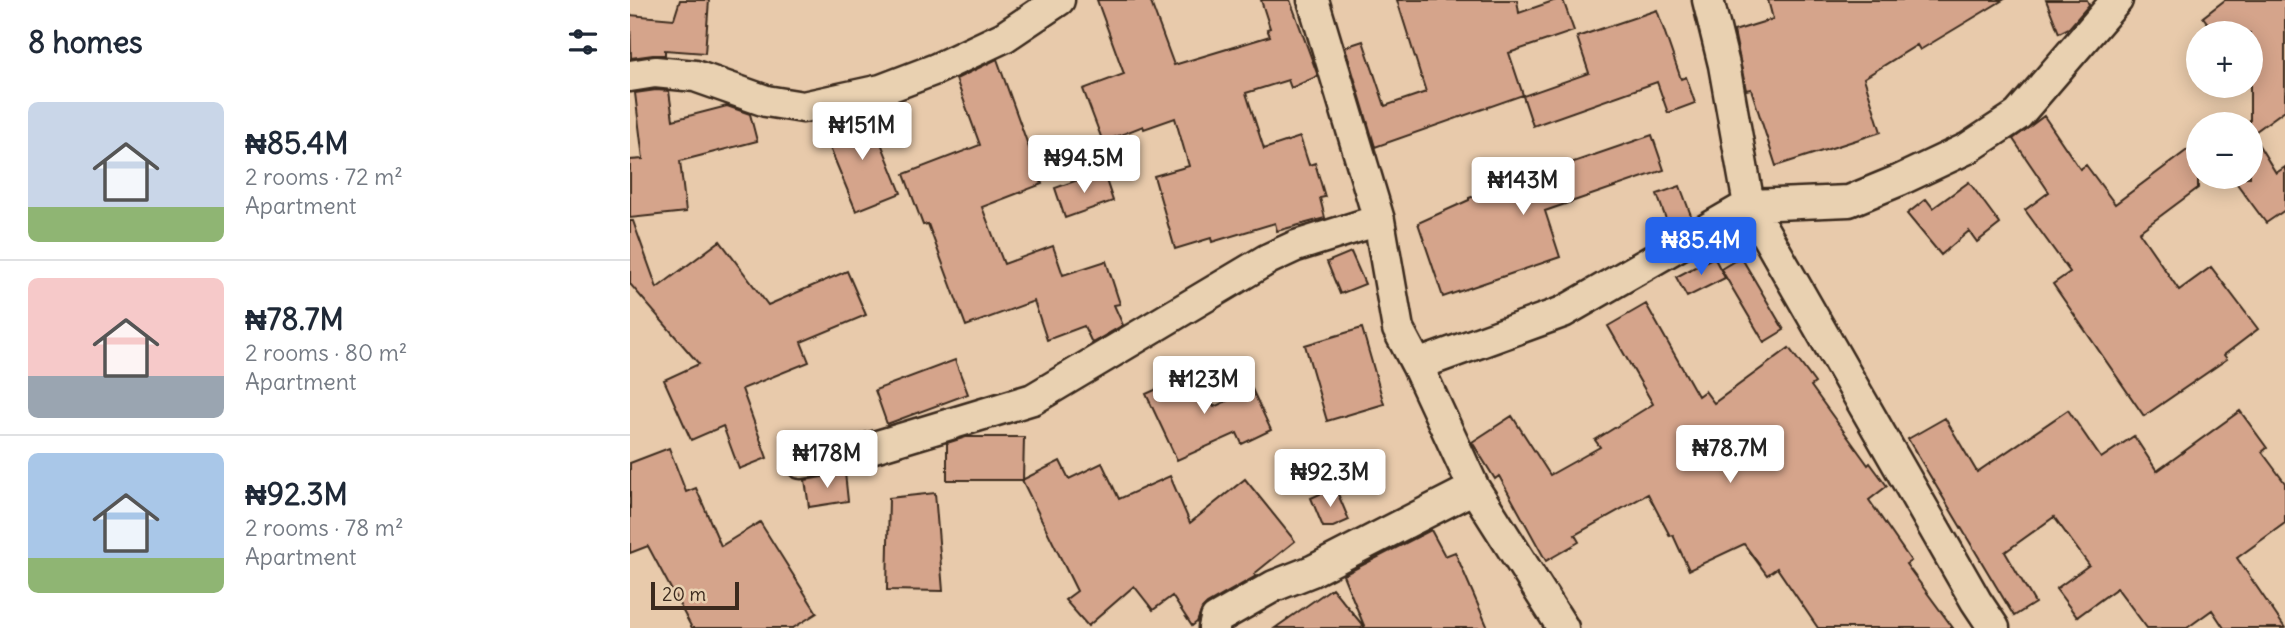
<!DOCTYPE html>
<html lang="en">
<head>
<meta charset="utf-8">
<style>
  :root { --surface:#fff; --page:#f2f2f3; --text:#1f2937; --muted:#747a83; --line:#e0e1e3; --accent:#2563eb }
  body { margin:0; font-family:Delius,sans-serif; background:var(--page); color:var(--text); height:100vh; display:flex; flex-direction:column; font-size:26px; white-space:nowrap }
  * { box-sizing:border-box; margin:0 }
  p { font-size:23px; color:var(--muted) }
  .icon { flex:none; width:38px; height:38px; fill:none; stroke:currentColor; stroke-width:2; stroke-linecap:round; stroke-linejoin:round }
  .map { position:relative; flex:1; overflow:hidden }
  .panel { display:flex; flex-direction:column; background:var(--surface); width:630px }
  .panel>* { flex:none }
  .buttons { position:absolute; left:1556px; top:21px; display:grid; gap:14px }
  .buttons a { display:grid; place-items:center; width:77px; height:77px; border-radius:50%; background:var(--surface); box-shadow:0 4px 18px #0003; font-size:35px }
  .scale { position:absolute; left:21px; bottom:18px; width:88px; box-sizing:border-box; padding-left:7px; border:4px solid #3b2a1e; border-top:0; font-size:19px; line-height:24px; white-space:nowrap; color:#3b2a1e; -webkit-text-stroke:5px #e9d1b1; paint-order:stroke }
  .price { position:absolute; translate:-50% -60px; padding:0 16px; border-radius:7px; background:#fff; color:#222; font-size:23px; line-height:46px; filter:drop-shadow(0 2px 4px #0008) }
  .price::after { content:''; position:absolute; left:50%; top:42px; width:21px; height:16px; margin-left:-10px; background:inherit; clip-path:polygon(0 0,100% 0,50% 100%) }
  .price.selected { background:var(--accent); color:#fff }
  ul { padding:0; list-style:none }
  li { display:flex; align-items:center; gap:21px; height:175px; padding:0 28px }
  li+li { border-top:2px solid var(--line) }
  li span { display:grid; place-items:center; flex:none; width:196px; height:140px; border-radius:10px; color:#555 }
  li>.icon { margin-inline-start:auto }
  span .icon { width:84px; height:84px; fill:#fffc; stroke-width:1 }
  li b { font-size:30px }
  h2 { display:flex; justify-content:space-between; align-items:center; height:84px; padding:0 28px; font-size:30px }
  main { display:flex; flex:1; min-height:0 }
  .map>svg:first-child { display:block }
  .building { fill:#d5a48b; stroke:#3b2a1e; stroke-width:2 }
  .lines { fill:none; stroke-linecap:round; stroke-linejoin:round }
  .minor-casing { stroke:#3b2a1e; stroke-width:35 }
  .minor { stroke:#e9d1b1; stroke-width:30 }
</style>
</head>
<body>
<main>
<section class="panel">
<h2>8 homes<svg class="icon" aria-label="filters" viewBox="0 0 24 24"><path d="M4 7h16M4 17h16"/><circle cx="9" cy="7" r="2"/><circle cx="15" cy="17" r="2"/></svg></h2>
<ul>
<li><span style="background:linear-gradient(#c9d6e8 75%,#8fb573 0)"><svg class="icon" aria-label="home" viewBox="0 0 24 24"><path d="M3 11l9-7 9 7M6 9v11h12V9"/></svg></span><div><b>₦85.4M</b><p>2 rooms · 72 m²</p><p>Apartment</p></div></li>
<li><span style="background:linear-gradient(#f6c9c9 70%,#9aa5b1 0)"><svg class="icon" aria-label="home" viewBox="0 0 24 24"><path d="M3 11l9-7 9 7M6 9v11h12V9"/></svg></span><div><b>₦78.7M</b><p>2 rooms · 80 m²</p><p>Apartment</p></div></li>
<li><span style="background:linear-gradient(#a9c7e8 75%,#8fb573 0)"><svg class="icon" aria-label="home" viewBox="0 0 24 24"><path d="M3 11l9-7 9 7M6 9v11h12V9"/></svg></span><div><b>₦92.3M</b><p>2 rooms · 78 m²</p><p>Apartment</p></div></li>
</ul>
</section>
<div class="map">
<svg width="1655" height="628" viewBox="0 0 1655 628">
  <rect width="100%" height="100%" fill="#e8caab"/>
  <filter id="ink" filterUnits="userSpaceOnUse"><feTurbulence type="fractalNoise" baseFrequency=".0143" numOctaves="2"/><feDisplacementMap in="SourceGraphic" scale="14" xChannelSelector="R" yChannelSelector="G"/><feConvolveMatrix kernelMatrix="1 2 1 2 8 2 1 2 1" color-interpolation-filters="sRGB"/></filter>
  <g filter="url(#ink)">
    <path class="building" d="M50 0H79L75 53 35 50V55H23L1 58 0 15 44 19Z
      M467 0H520L544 65 640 36 637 29 640 28 631 0H660L688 76 661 88 658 80 616 93 634 149 670 137 679 165 685 163 695 197 690 198 695 218 647 231 645 223 582 242 581 238 545 249 524 176 559 166 545 118 514 129 513 126 473 142 453 89 494 74Z
      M767 0H887L889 13 926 0H933L944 31 879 53 893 95 745 147 715 47 733 41 755 106 796 92Z
      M1138 0H1373L1290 50 1287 45 1234 78 1251 132 1146 166 1121 89 1116 90 1104 31 1143 19Z
      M1416 0H1457L1459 5 1439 28 1429 33Z
      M1595 0H1655V110L1622 134 1646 173 1655 167V210L1636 223 1602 177H1620V33H1585L1573 17Z
      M1027 10 1051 79 1056 77 1065 103 1038 113 1027 82 903 126 893 96 959 73 947 37Z
      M367 59 412 184 352 207 374 264 423 246 433 275 476 261 490 304 484 305 493 325 462 343 454 326 417 340 404 301 336 326 298 224 293 225 274 174 350 145 326 79Z
      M26 90 39 91 43 120 97 106 120 114 127 141 50 161 56 212 0 218V160L13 159 5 93Z
      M239 113 271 193 226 211 193 131Z
      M1414 116 1450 169 1456 165 1485 204 1568 142V188L1509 232 1549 290 1581 267 1628 329 1594 355 1597 359 1514 416 1423 284 1440 272 1395 210 1419 192 1383 139Z
      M1022 135 1034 170 915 211 930 257 813 297 788 223 839 200V198Z
      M473 171 483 201 435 218 425 188Z
      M1339 182 1370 224 1347 242 1339 231 1311 255 1277 214 1296 199 1303 208Z
      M1050 186 1062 218 1040 230 1027 194Z
      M0 221H3L27 288 90 241 138 305 217 271 236 315 171 342 179 362 112 389 137 458 109 469 93 426 61 440 34 380 69 364 0 284Z
      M721 252 735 284 710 294 697 262Z
      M1084 257 1095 278 1057 297 1046 277Z
      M1111 257 1154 330 1134 342 1091 269Z
      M1016 304 1068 396 1075 391 1084 403 1159 348 1185 383 1181 386 1238 465 1240 463 1257 486 1239 500 1281 561 1276 564 1323 628H1188L1147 568 1137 575 1114 544 1059 570 1043 535 1040 536 1018 494 945 535 949 542 916 561 869 476 865 479 842 442 882 416 920 475 970 447 965 440 1023 404 978 326Z
      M732 328 754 404 697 421 675 345Z
      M325 360 338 394 257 424 245 390Z
      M567 371 584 407 622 389 641 430 612 444 607 433 547 460 516 394Z
      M1438 410 1471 458 1504 436 1527 471 1610 411 1637 448 1632 452 1655 483V523L1607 558 1655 628H1594L1582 610 1557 628H1517L1487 588 1447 617 1426 589 1459 565 1424 517 1375 552 1405 603 1384 616 1278 439 1315 418 1347 472Z
      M336 437H394L393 480H317V443Z
      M39 448 56 492 66 488 91 546 130 522 187 613 163 628H62L18 546 0 553V463Z
      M430 461 439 479 472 463 489 499 540 476 560 523 615 479 665 541 624 574 626 576 577 604 572 609 567 622 562 626 542 596 523 610 504 586 458 626 435 600 447 591 392 480Z
      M215 473 218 501 179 507 175 480Z
      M705 487 719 520 703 527H693L681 498Z
      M305 493 313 591 257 590 259 498Z
      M801 530 815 556 825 552 858 628H645L702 588 735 628 713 575Z"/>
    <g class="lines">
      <g class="minor-casing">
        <path id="minor" d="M683 0 749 220 768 329 787 365 844 488 933 628
          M1078 0 1094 65 1119 205 1346 601 1364 628
          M0 76 25 72 65 76 136 101 173 107 251 90 306 69 374 37 429 0
          M787 365 933 312 1119 205 1219 201 1270 180 1338 148 1388 115 1487 0
          M171 463 221 454 403 399 638 259 666 246 749 220
          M584 628 586 619 644 586 682 571 844 488"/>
      </g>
      <use href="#minor" class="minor"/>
    </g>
  </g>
</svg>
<div class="buttons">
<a>+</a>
<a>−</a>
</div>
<div class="scale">20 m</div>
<b class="price" style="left:232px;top:162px">₦151M</b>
<b class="price" style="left:454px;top:195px">₦94.5M</b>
<b class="price" style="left:893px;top:217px">₦143M</b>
<b class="price selected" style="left:1071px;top:277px">₦85.4M</b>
<b class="price" style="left:574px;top:416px">₦123M</b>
<b class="price" style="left:1100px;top:485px">₦78.7M</b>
<b class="price" style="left:197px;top:490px">₦178M</b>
<b class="price" style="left:700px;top:509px">₦92.3M</b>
</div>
</main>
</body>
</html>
